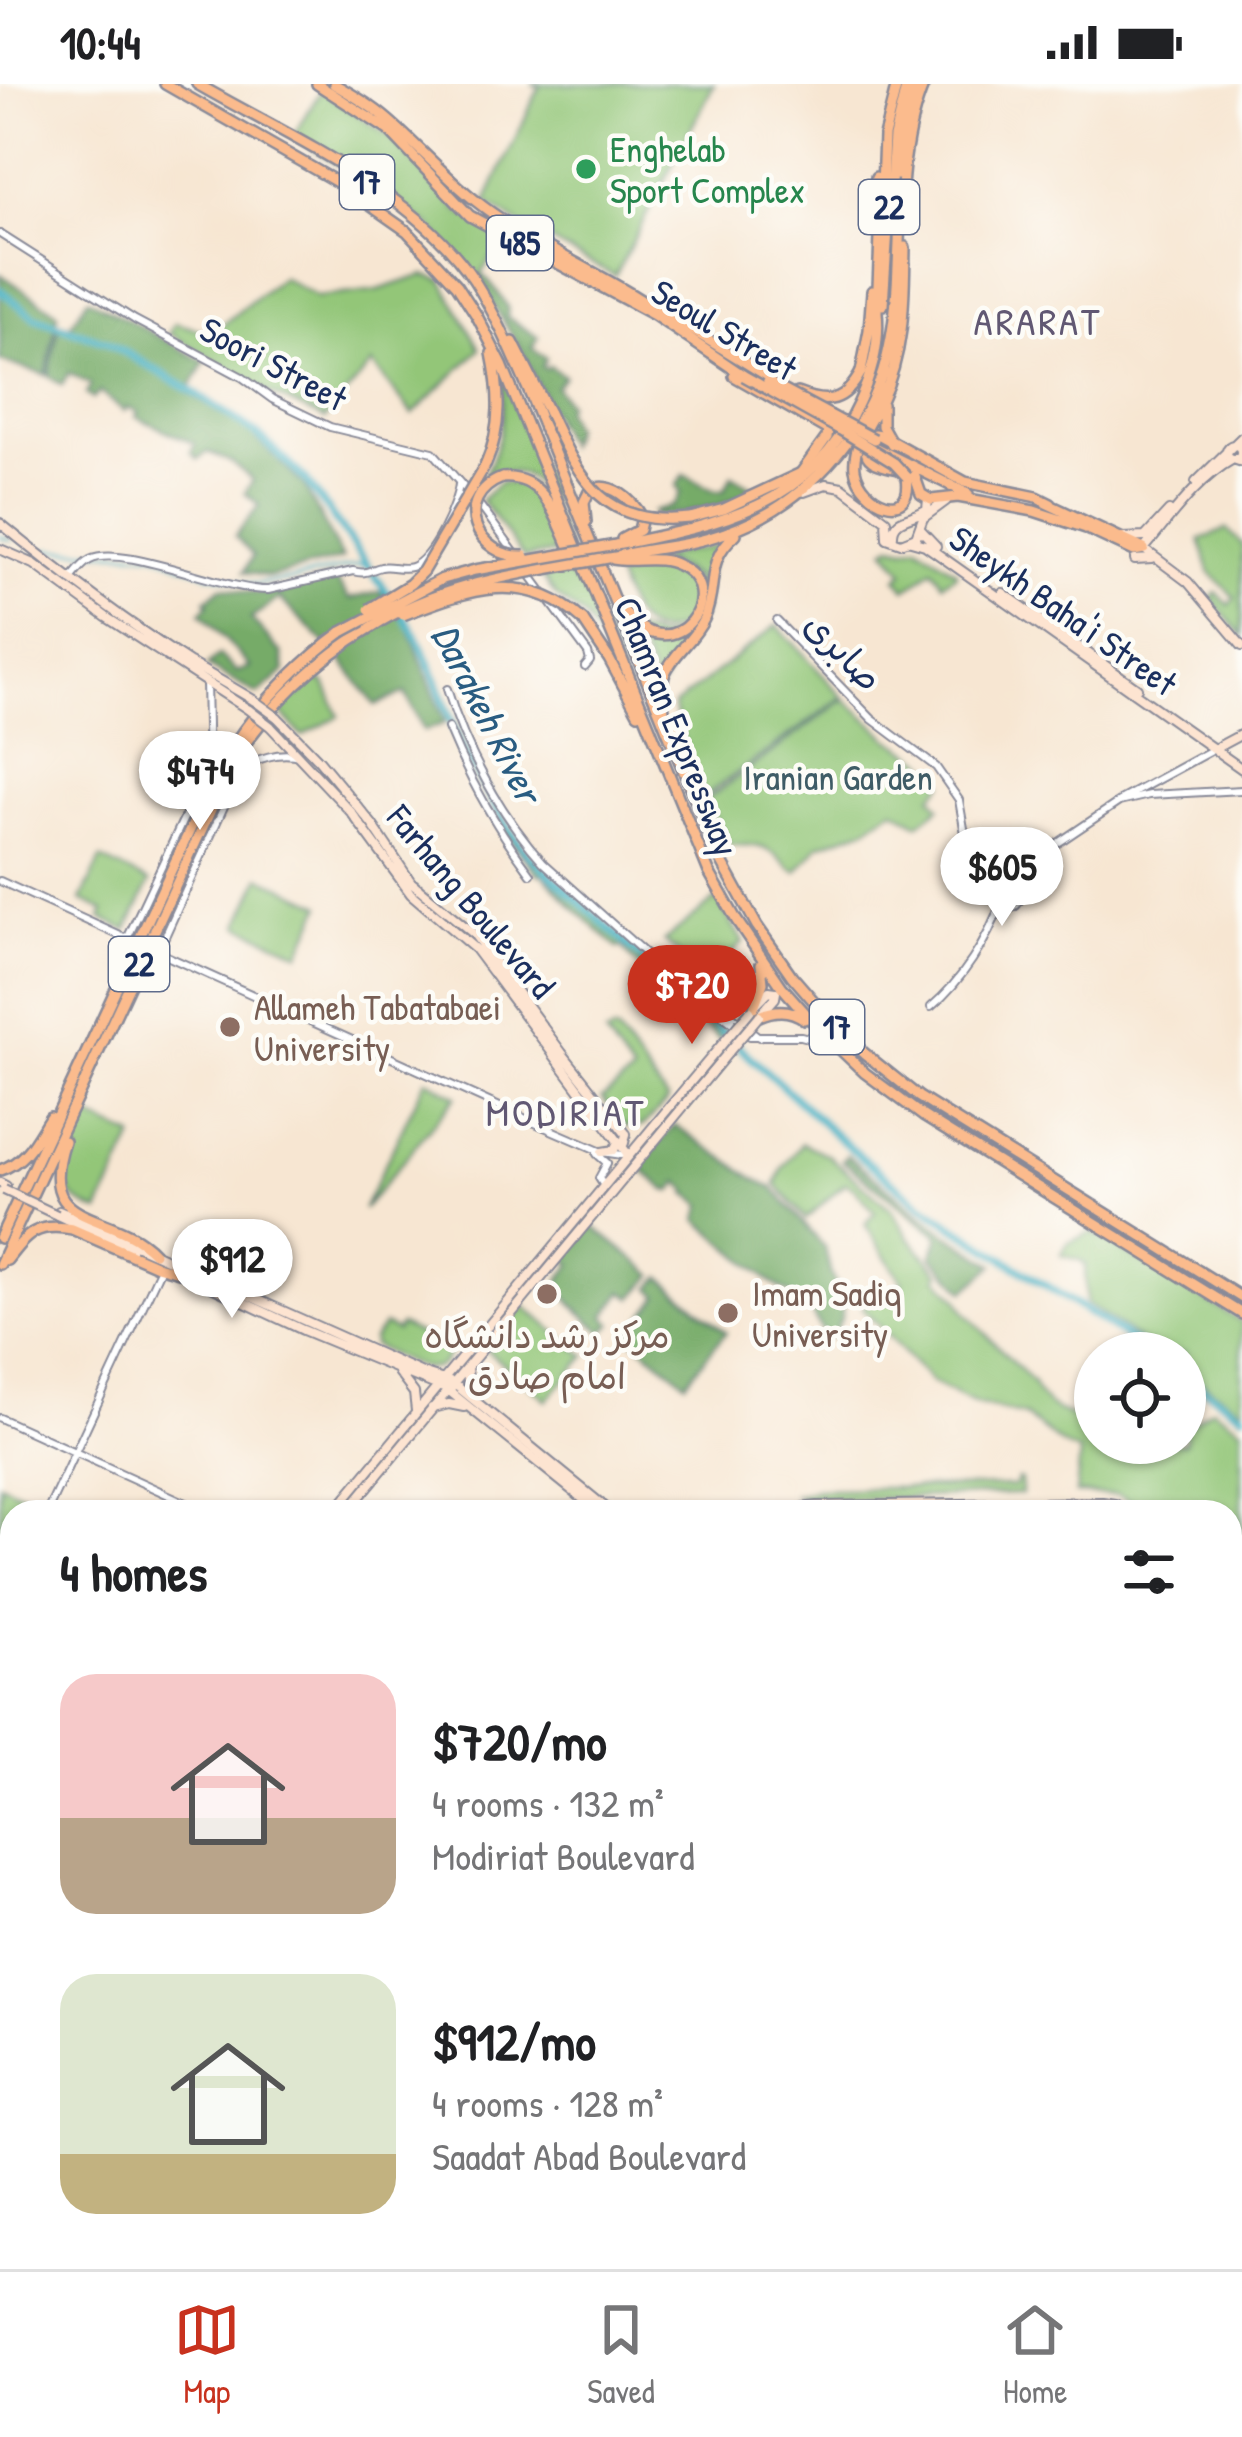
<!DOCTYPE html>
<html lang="en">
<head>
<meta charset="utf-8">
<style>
  :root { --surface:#fff; --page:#f6f6f6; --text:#202124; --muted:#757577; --line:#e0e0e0; --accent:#c8321e }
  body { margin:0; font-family:"Patrick Hand","Playpen Sans Arabic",sans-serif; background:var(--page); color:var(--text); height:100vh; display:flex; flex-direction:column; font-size:45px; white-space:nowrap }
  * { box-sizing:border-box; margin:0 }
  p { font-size:39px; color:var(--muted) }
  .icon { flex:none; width:66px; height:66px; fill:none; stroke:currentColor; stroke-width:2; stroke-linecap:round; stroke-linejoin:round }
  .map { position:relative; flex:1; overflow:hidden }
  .panel { position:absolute; left:0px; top:1416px; width:1242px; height:771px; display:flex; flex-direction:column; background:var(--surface); border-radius:36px 36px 0 0; box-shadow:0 3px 9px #0004 }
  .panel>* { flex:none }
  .buttons { position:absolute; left:1074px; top:1248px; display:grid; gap:24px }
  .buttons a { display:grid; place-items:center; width:132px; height:132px; border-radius:50%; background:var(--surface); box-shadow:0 3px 9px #0004; font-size:60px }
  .price { position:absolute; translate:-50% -102px; padding:0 27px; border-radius:42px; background:#fff; color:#222; font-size:39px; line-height:78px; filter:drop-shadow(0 3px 6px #0008) }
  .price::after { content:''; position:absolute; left:50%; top:72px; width:36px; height:27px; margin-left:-18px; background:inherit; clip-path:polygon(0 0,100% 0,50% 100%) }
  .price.on { background:var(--accent); color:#fff }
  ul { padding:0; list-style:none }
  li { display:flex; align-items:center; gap:36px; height:300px; padding:0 60px }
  li span { display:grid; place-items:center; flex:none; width:336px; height:240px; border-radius:36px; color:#555 }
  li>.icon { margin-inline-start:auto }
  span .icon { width:144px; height:144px; fill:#fffc; stroke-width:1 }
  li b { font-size:51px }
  h2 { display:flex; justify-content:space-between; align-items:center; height:144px; padding:0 60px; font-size:51px }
  .status { display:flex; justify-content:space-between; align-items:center; height:84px; padding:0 60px; background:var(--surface); direction:ltr }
  .status svg { height:33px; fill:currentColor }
  .menu { display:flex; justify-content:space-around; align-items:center; height:168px; border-top:3px solid var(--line); background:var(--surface); font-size:33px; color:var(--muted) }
  .menu a { display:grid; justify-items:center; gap:6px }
  .menu .on { color:var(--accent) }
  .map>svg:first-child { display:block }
  .green { fill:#93c678; stroke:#577a6b; stroke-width:3 }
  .forest { fill:#76ab68; stroke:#486d63; stroke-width:3 }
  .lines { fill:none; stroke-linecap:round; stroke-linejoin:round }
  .stream { stroke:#43afc1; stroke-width:3 }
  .river { stroke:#43afc1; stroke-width:8 }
  .tertiary-casing { stroke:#898a98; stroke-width:10 }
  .secondary-casing { stroke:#898a98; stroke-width:12 }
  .primary-casing { stroke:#898a98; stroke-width:14 }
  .trunk-casing { stroke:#898a98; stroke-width:14 }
  .tertiary { stroke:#fff; stroke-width:6 }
  .secondary { stroke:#fde4d1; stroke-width:8 }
  .primary { stroke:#fbbb8d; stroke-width:9 }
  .trunk { stroke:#fbbb8d; stroke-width:9 }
  .secondary-bridge-casing { stroke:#898a98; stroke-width:12; stroke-linecap:butt }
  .primary-bridge-casing { stroke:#898a98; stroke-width:14; stroke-linecap:butt }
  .trunk-bridge-casing { stroke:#898a98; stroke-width:14; stroke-linecap:butt }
  .secondary-bridge { stroke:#fde4d1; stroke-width:8 }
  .primary-bridge { stroke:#fbbb8d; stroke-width:9 }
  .trunk-bridge { stroke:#fbbb8d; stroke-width:9 }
  .leisure-dot { fill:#2e9e5b; stroke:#fdfcf7; stroke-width:4.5 }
  .education-dot { fill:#8d6e63; stroke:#fdfcf7; stroke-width:4.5 }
  .labels { text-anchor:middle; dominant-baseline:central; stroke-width:9; stroke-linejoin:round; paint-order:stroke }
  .shield { fill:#fdfcf7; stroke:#5f6c8c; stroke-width:3 }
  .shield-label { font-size:33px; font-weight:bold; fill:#1b2f5e }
  .leisure-label { font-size:36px; fill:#27864d; stroke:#fdfcf7; text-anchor:start }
  .street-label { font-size:36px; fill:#1b2f5e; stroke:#fdfcf7 }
  .park-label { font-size:36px; fill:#3f5c66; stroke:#fdfcf7 }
  .education-label { font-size:36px; fill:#785e54; stroke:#fdfcf7; text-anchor:start }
  .neighbourhood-label { font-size:39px; letter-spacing:3px; fill:#615873; stroke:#fdfcf7 }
  .water-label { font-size:39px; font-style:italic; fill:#295c81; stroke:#fdfcf7 }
</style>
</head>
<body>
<div class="status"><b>10:44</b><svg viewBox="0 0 49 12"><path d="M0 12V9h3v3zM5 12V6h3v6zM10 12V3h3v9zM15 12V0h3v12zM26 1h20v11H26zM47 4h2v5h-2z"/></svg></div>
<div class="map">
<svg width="1242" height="2185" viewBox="0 0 1242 2185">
  <rect width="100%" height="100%" fill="#fdfcf7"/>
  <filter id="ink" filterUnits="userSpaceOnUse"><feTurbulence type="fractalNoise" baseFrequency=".00833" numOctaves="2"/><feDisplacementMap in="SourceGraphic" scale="24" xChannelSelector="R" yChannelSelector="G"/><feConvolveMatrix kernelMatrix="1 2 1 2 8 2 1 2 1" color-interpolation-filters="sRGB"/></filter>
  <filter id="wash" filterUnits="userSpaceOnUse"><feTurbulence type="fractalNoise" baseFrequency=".004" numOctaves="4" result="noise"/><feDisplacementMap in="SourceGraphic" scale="48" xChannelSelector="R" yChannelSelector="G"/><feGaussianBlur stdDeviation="2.7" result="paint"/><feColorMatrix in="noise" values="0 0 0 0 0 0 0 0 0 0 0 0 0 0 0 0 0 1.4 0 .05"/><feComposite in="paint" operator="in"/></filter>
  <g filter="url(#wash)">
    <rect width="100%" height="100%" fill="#f7e6d2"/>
    <path class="green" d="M532 0H714L615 192 522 142 486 118 540 2Z
      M321 6 390 53 459 127 506 154 477 195 429 141 294 52Z
      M424 191 442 196 480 265 413 330 372 280 325 335 269 309 169 249 175 239 212 249 282 193 317 213 378 206Z
      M500 285 550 409 555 423C539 392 510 375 481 400 501 357 507 333 500 285Z
      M500 398 527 400 554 431 569 466 524 474 481 416Z
      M1227 445 1242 460V552L1211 514 1216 508 1229 521 1235 514 1210 488 1200 456Z
      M720 461 708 484 703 530 659 606 631 545 655 553 680 552C703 535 704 520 697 494L660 473Z
      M892 461 906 464 918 461 956 487V490L943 499 933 485 906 505 897 494 904 488 886 465Z
      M656 477 676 482 695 498C696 504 698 511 697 517 695 540 667 556 646 544 629 533 619 503 615 484Z
      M580 487 631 607 584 533 556 512 542 493Z
      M777 541 843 613 705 712 692 685 673 622Z
      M313 594 325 599 339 632 302 652 278 625 295 605Z
      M845 615 890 655 924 676 944 699 932 712 940 723 918 740 894 725 865 745 819 761 797 788C786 783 781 774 771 768 759 760 744 761 729 761L706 716Z
      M101 775 150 798 127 846 101 834 104 827 81 816Z
      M261 793 322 821 300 869 239 841Z
      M717 814 743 858 708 895 664 857Z
      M616 947 668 1016 643 1042H625L602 1014 633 990 605 951Z
      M426 995 456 1012 363 1126Z
      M84 1031 134 1053 99 1128C42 1107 68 1073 84 1031Z
      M802 1059 828 1071 892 1126 909 1153 940 1189 937 1193 958 1215 965 1228 1033 1299C1043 1327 1069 1332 1095 1337V1359H1185V1344L1212 1324 1242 1344V1543L1230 1535V1428H1155L1118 1411 1076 1410 1080 1369 1063 1361 1025 1332 976 1320 931 1298 862 1224 903 1199 865 1140 875 1128 854 1104 845 1099 806 1135 776 1100 783 1084Z
      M1092 1148 1242 1238V1325L1185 1287V1269H1159L1086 1220 1085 1180 1080 1176 1061 1171 1068 1159Z
      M524 1222 586 1272 547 1316 487 1267Z
      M384 1241 396 1247 400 1241 452 1265C448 1271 445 1278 440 1282 425 1292 387 1268 373 1261V1255Z
      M1018 1395 1021 1396 1022 1410 813 1416 801 1415 795 1411 816 1405 1014 1402Z
      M0 1399 46 1420 42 1428H12V1493L0 1519Z"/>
    <path class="forest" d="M0 190 58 229 46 291 0 277Z
      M483 192C496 201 498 211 508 223L507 233 538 253 532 264 546 274 542 283 546 285 550 282 564 292 556 303 567 319 564 326 572 343 566 361 522 267 478 197Z
      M88 214 205 278 188 308 251 349 305 403 342 475 270 493 244 488 253 472 235 452 259 421 245 409 253 396 231 378 208 368 198 375 191 368 195 360 136 333 138 328 128 323 124 327 100 308 93 315 86 310 91 301 69 289 62 301 49 292 59 239 70 242Z
      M684 391 715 407H724L732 391 758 406C723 421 693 432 655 431L653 427 673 422 681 408 676 402Z
      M334 493 349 515 380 508 407 540 445 639 424 647 405 609 375 621 341 575 279 514 251 535 282 570 285 587 258 611 207 582 219 571 237 588 250 583 201 529 209 520 206 516 221 503 262 510 284 508Z
      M493 721 520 764 722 951 719 955 634 878 622 863 617 864 575 825 543 790H538L505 750Z
      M675 1041 757 1096 773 1104 825 1164 831 1191 843 1213 842 1231 833 1254 821 1246 808 1221 769 1197 698 1136 703 1121 687 1109 688 1106 679 1098 672 1107 666 1106 639 1083Z
      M847 1071 925 1135 994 1181 965 1207 932 1172 939 1152 842 1076Z
      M593 1142 654 1191 633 1214 623 1207 605 1232 612 1239 603 1248C592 1237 556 1211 560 1196 561 1192 570 1183 572 1180L564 1173Z
      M661 1193 726 1248 686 1298 628 1252 659 1212 651 1204Z"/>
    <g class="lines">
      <path class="stream" d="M0 453 11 456
        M47 465 154 470 206 490 256 500 291 496 359 481 368 483"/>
      <path class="river" d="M0 206 35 233 107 258 197 310 258 351 306 396 391 514
        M403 531C433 572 442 623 464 667 482 703 504 740 529 771L848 1062 921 1121 1150 1269
        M1185 1292 1242 1330"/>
    </g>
  </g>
  <g filter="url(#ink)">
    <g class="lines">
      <g class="tertiary-casing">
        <path id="tertiary" d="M0 150 135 236 242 293 272 315 330 343 433 368 481 423 517 472
          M528 488 588 569 590 577 585 583
          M70 496C75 490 82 480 90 476 122 459 225 507 268 506L353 487C367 491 369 486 381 483 391 481 401 486 411 483 432 477 457 420 459 400
          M777 537 872 635 936 683 959 716 965 750 993 801 1004 810
          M447 605C466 667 500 730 543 778L676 897 750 952H801L827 959
          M448 644C469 695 497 745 531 790
          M299 672C280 667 257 674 241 685L158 868 535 1039 602 1068 629 1072
          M1122 715 1214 665
          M0 797 127 855 208 683 206 599
          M1015 806 1024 789 1049 765 1119 718 1149 711 1242 706
          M1001 815a9 9 0 1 1 18 0a9 9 0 1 1-18 0Z
          M931 923C961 898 988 856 1001 819
          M717 926H724L759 953
          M597 1070 607 1079 599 1094 604 1102
          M0 1334 206 1428
          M47 1428 159 1188
          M0 1528 12 1502
          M1230 1737 1242 1764
          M0 1873 12 1879
          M1230 1996 1242 1962
          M1230 2117 1242 2129
          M564 2175 571 2185
          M685 2175 692 2185
          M1143 2175 1149 2185
          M1150 2175 1156 2185
          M802 2185 809 2175"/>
      </g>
      <g class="secondary-casing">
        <path id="secondary" d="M1227 368a7 7 0 1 1 14 0a7 7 0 1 1-14 0Z
          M1242 378 1233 375C1196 396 1171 433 1144 465L1188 498 1242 562
          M1196 398 1242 353
          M804 408 826 400 842 403 886 436 887 454 901 459 916 453 923 434 946 417
          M0 439C61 489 123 536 190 579 212 592 234 604 255 617
          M921 446 936 462
          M893 451C893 432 914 435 927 425L928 415
          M1124 454 1145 453 1169 427
          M911 457 925 461 1242 685
          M0 465 34 480 106 533 249 626
          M1135 476 1152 475
          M1003 509 1137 604
          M277 633 319 676 372 740 411 798 474 850 562 969 626 1050
          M270 642 351 728 411 810 475 865 629 1072
          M1214 665 1242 650
          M755 921 769 907 776 908 775 914 760 931
          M602 1068 614 1066 618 1058 624 1059 626 1050
          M0 1099 6 1102
          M59 1127 422 1289 453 1299 611 1428
          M57 1131 131 1166
          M177 1187 303 1246 448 1306 599 1428
          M467 1283 468 1297 474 1314
          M398 1288 414 1309 416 1327
          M432 1324 449 1320 464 1323
          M334 1428 667 1026
          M347 1428 722 976
          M763 1428 818 1422 1102 1418 1115 1420 1129 1428
          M1083 1428H1112
          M1230 1540 1242 1549
          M1230 1548 1242 1556
          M0 1597 12 1609
          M0 1609 12 1617
          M0 1756 12 1734
          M0 1773 12 1751
          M0 1995 12 1998
          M0 2007 12 2010
          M446 2175 457 2185
          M965 2175 968 2185
          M976 2175 979 2185
          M116 2185 121 2175
          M131 2185 136 2175"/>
      </g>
      <g class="primary-casing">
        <path id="primary" d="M317 0 388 46 470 132 654 231 744 292
          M334 0C353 11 372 22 388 36 424 67 453 102 492 129 553 172 623 198 682 245
          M679 238 777 298
          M734 292 828 346 827 353 801 389
          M797 309C828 321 845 318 861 288
          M876 364 968 410
          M1046 419 1144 465
          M1051 420 1037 413 965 398 880 351 874 350C849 381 891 383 910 387L915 393 921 410 931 416 958 413 1034 427 1089 445
          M1087 445 1134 467 1144 465"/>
      </g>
      <g class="trunk-casing">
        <path id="trunk" d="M165 0 337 98 407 147 457 201 477 232 502 281 709 788 737 837 782 903 822 948 865 989 923 1032 1242 1230
          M197 0C287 52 415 107 474 196 497 232 514 273 531 312L717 769 757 842 792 892 825 930 864 969 919 1013 1242 1214
          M897 91 906 33 916 0
          M874 136 876 93
          M905 163C904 216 905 267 881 317 871 337 852 361 855 385 861 419 914 440 907 393
          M883 221 894 53 907 0
          M513 258 549 329
          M861 288 869 246 872 207
          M882 320V342L892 360
          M486 380C502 343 500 308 492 269
          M502 394C542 391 554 428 568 460
          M690 434 724 425 801 389
          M586 438 584 418 590 406C611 396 632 416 642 433L639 446 622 455
          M616 461C717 441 812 423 859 318 872 290 880 258 877 228L884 52 897 0
          M608 474C647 464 687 463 725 449 803 422 867 354 887 273 894 245 897 211 898 182 901 122 900 56 924 0
          M613 475C635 479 658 471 678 481 733 505 675 593 623 526
          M583 536 609 575 638 629
          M664 626C662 613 660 601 665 589 674 569 694 556 704 535 719 502 703 478 736 450
          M754 923 763 899 761 880
          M759 932C775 925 790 924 804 935
          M64 1057C34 1148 110 1123 154 1169
          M0 1086C26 1078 36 1055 50 1033
          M0 1154 216 690C247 634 290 586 342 548
          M7 1176C27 1150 37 1138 72 1145L157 1182 179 1188
          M0 1180 234 676C270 621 315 577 370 544"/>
      </g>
      <use href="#tertiary" class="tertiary"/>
      <use href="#secondary" class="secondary"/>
      <use href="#primary" class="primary"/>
      <use href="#trunk" class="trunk"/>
      <g class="secondary-bridge-casing">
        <path id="secondary-bridge" d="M255 617 277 633
          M249 626 270 642
          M722 976 759 932
          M667 1026 750 927
          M4 1106 57 1131"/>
      </g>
      <g class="primary-bridge-casing">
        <path id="primary-bridge" d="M744 292 839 345
          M768 298 874 355"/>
      </g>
      <g class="trunk-bridge-casing">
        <path id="trunk-bridge" d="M549 329C581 398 604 443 690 434
          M836 343 894 379 907 393
          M502 394C451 414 476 475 525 472
          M369 525 410 500 423 487 486 380
          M403 531C468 506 524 484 583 536
          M370 544C441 498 527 489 608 474
          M342 548 442 495 475 486 616 461"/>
      </g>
      <use href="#secondary-bridge" class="secondary-bridge"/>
      <use href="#primary-bridge" class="primary-bridge"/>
      <use href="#trunk-bridge" class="trunk-bridge"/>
    </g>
  </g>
  <circle class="leisure-dot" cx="586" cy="85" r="12"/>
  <g class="education-dot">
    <circle cx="230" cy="943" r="12"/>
    <circle cx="547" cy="1210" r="12"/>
    <circle cx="728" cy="1229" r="12"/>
  </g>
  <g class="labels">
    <g class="shield">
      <rect x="340" y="71" width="54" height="54" rx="9"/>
      <rect x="859" y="96" width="60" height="54" rx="9"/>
      <rect x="487" y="132" width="66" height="54" rx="9"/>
      <rect x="109" y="853" width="60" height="54" rx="9"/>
      <rect x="810" y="916" width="54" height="54" rx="9"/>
    </g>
    <g class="shield-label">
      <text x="367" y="98">17</text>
      <text x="889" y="123">22</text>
      <text x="520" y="159">485</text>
      <text x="139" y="880">22</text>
      <text x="837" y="943">17</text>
    </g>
    <g class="leisure-label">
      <text x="610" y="64">Enghelab<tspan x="610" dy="41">Sport Complex</tspan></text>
    </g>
    <g class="street-label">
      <text transform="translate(725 245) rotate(31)">Seoul Street</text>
      <text transform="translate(274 279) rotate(28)">Soori Street</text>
      <text transform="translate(1064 526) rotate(35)">Sheykh Baha'i Street</text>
      <text transform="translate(844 567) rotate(46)">صابری</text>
      <text transform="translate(678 642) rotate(68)">Chamran Expressway</text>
      <text transform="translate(472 817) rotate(50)">Farhang Boulevard</text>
    </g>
    <g class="park-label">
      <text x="838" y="692">Iranian Garden</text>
    </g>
    <g class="education-label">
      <text x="254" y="922">Allameh Tabatabaei<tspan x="254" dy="41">University</tspan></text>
      <text x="752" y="1208">Imam Sadiq<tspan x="752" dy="41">University</tspan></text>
      <text x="547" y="1250" text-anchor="middle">مرکز رشد دانشگاه<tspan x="547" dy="41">امام صادق</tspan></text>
    </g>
    <g class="neighbourhood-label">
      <text x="1038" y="236">ARARAT</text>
      <text x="566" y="1027">MODIRIAT</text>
    </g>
    <g class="water-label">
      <text transform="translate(488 629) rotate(63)">Darakeh River</text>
    </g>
  </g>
</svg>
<div class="buttons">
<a><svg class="icon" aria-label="locate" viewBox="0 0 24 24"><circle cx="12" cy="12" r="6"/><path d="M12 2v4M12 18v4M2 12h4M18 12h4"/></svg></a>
</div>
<b class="price" style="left:200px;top:749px">$474</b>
<b class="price" style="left:1002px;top:845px">$605</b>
<b class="price on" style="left:692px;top:963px">$720</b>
<b class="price" style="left:232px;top:1237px">$912</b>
<section class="panel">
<h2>4 homes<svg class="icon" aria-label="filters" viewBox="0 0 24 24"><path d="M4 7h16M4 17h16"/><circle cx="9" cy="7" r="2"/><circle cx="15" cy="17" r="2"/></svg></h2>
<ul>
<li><span style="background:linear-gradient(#f6c9c9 60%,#b9a48a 0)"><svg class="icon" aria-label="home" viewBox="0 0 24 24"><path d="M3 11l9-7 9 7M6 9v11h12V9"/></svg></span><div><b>$720/mo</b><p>4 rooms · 132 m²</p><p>Modiriat Boulevard</p></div></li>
<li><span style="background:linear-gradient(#dfe7d0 75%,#c2b280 0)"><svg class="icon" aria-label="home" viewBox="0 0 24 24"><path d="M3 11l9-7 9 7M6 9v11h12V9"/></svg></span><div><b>$912/mo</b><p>4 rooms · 128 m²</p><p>Saadat Abad Boulevard</p></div></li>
</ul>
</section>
</div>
<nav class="menu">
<a class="on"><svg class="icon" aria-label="map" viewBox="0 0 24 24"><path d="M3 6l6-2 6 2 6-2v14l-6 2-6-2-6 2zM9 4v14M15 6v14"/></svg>Map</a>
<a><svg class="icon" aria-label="saved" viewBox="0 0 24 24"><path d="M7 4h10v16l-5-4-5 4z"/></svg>Saved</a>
<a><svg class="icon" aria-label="home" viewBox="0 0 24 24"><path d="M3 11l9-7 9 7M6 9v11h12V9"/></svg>Home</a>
</nav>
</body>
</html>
